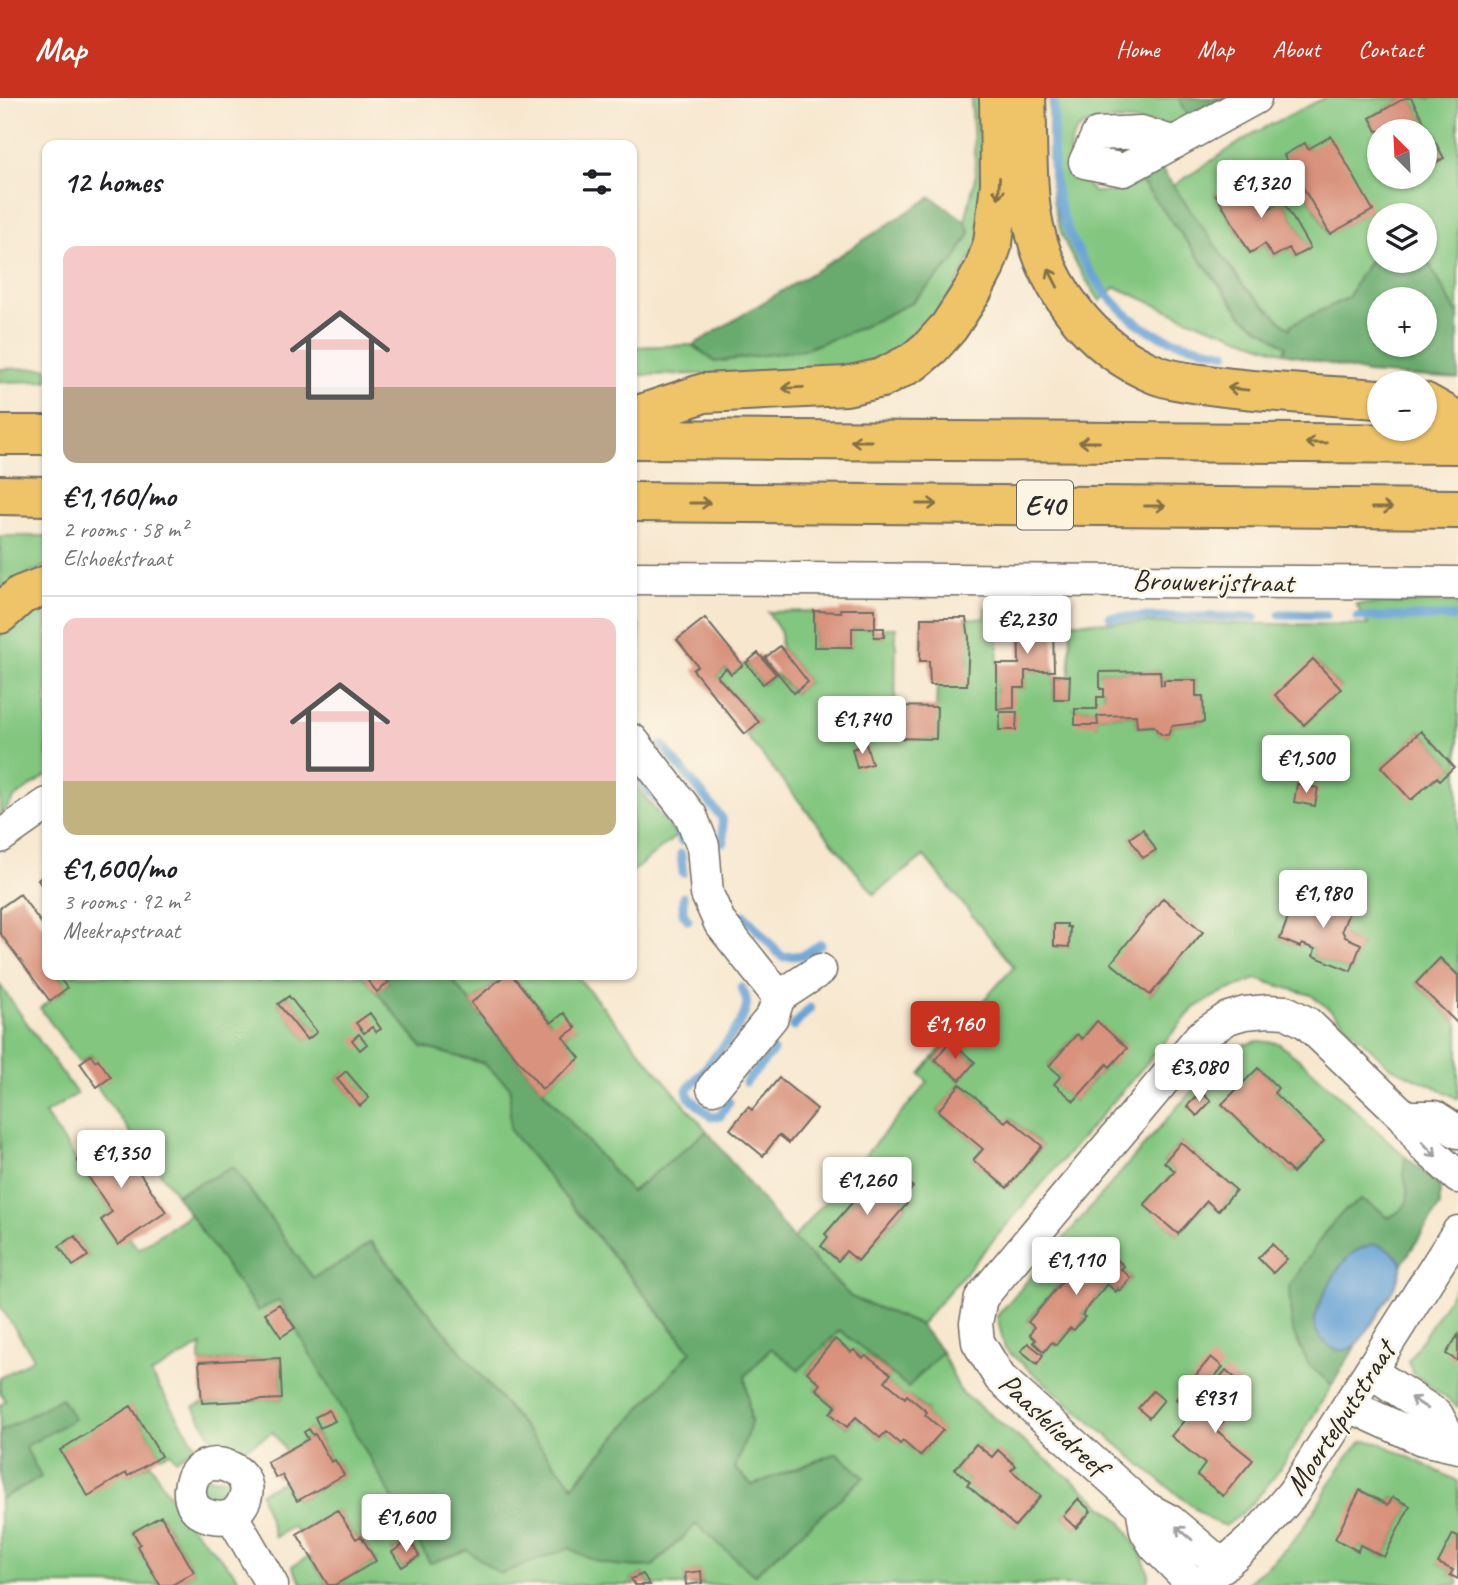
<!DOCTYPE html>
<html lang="en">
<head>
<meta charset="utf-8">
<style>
  :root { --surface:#fff; --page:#f2f2f2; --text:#202124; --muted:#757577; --line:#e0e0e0; --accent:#c8321e }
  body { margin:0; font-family:Caveat,sans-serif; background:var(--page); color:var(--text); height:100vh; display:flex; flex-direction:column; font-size:26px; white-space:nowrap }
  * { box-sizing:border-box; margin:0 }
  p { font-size:23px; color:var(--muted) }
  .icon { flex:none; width:38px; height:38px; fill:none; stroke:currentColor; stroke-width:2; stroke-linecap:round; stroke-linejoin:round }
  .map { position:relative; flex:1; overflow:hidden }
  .sheet { position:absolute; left:42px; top:42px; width:595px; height:840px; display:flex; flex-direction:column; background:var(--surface); border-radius:14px; box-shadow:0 2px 5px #0004 }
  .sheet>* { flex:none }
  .needle { width:46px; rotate:336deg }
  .tools { position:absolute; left:1367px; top:21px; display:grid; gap:14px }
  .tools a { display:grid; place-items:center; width:70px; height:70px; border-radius:50%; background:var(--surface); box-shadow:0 2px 5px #0004; font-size:35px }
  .price { position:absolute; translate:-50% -60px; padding:0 16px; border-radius:7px; background:#fff; color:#222; font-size:23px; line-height:46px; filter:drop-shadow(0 2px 4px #0008) }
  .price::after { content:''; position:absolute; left:50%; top:42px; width:21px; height:16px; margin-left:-10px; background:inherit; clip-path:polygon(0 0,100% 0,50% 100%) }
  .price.selected { background:var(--accent); color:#fff }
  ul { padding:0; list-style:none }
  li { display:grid; align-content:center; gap:14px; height:371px; padding:0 21px }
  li+li { border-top:2px solid var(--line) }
  li span { display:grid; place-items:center; height:217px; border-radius:14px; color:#555 }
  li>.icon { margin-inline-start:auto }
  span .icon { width:126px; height:126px; fill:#fffc; stroke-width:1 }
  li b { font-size:30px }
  h2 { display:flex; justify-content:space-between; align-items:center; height:84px; padding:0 21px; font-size:30px }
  header { display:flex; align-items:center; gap:42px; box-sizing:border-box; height:98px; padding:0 35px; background:var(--accent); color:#fff }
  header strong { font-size:33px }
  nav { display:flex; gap:38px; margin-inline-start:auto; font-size:24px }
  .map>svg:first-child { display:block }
  .green { fill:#82c680; stroke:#567856; stroke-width:2; fill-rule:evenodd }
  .forest { fill:#69ab6e; stroke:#4a6b4c; stroke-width:2; fill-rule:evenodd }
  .water { fill:#64a0d5; stroke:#486680; stroke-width:2 }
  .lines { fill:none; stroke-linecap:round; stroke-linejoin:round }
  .stream { stroke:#64a0d5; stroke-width:9 }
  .building { fill:#d8927d }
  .minor-casing { stroke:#726d64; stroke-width:35 }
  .motorway-casing { stroke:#726d64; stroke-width:42 }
  .minor { stroke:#fff; stroke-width:32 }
  .motorway { stroke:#efc469; stroke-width:38 }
  .oneway { stroke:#837047 }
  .oneway2 { stroke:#a0a0a0 }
  .labels { text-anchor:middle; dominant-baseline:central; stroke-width:5; stroke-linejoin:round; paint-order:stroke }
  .shield { fill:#fcf5e5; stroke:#6a6863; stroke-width:2 }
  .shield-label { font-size:28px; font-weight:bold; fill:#2b2b2b }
  .street-label { font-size:30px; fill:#2b2b2b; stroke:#fcf5e5 }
</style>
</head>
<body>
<header>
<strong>Map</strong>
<nav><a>Home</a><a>Map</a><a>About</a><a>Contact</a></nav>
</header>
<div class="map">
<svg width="1458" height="1487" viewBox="0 0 1458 1487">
  <rect width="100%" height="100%" fill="#fcf5e5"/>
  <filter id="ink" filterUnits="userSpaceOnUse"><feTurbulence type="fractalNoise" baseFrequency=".0143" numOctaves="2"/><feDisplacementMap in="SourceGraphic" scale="14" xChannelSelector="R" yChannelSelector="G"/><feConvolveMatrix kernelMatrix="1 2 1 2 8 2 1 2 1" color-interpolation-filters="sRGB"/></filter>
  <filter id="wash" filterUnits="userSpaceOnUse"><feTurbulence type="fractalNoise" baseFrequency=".00686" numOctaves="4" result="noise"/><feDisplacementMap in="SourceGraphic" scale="28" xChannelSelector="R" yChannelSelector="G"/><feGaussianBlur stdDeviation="1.57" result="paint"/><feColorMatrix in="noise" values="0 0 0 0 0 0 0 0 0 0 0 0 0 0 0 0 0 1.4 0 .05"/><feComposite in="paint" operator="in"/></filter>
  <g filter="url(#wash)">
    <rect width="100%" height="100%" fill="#f7e7cf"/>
    <path class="green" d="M971 0H982L986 41 979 144 935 227 881 263 851 270 791 275 632 277V249L693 247 715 264 806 251 860 230 911 205 954 163 970 136 965 123 976 76Z
      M1050 0H1179L1190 22 1178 27C1157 26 1103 18 1086 26 1077 30 1072 39 1070 48 1067 67 1080 82 1094 94H1116L1142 84 1243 219 1287 248 1284 255 1186 220 1116 189 1100 203C1088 185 1075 166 1066 146 1047 106 1048 44 1050 0Z
      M1324 0H1405L1370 20 1379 37V79H1403L1405 82 1411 79H1424L1425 71 1443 60 1411 0H1458V217L1428 164 1425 163 1424 117H1379V159L1372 160 1359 179 1348 200 1292 226 1290 231 1244 188 1173 88 1254 35ZM1305 46 1308 51 1372 112 1329 136 1285 57ZM1249 77 1269 111 1283 103 1310 150 1295 159 1289 150 1273 159 1265 146 1250 155 1216 97Z
      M47 270V283L0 284V271Z
      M0 438H47V468L29 475 0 494Z
      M47 503V677L15 699 0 718V534Z
      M1458 504V877L1440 860 1416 885 1458 926V1001L1442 992 1390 969 1333 914 1311 897 1256 881 1221 895 1194 910 920 1227 851 1199 793 1141 928 984 920 976 951 938 1014 869 924 758 874 796 745 636 759 624 717 578 726 570 731 575 746 565 763 586 776 576 794 595 808 584 780 548 781 535 768 514 814 513V549H851L852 530H874L875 539H884V530H896L895 640 935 641 937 587 968 566 966 520 985 521V510L998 511 997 610 1014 590H1025V573H1054V601H1069L1071 524 1368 527 1356 506ZM1313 562 1341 590 1304 627ZM1160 573 1161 587H1164L1165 582H1196V598H1203V624L1172 628 1168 637C1161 637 1158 635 1154 628L1137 629 1136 617 1097 618V627L1075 611H1097L1104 599 1100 574ZM1421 633 1454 669 1440 682 1437 679 1382 669ZM1143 731 1156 752 1143 760 1130 740ZM1327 793 1353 803 1342 832 1345 839 1361 846 1351 873 1313 858 1315 851 1302 846 1300 849 1280 841 1296 800 1321 809ZM1163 800 1203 834 1150 897 1134 834ZM1054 826H1066L1067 829H1069V849L1054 848ZM1097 924 1126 949 1110 968 1107 966 1074 1003 1055 986 1061 978 1049 967 1077 936 1082 941ZM950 943 974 963 960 982 935 962ZM960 986 1005 1024 1010 1020 1042 1048 1007 1090 973 1062 983 1051 938 1013ZM894 1073 912 1089 902 1102 907 1107 858 1163 846 1153 837 1163 821 1148 828 1139 825 1136 875 1079 883 1085Z
      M632 683 676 738 632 774Z
      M58 877H123L128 882 135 877H252L258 884 267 877H272L277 882 284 877H363L422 949 483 965 511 990 510 1032 691 1254 572 1388 371 1144 350 1160 313 1180 234 1070 176 1096 97 989 95 963 91 957 80 965 40 910 67 890ZM288 898 317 933 307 942 278 906ZM345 974 369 1000 360 1007 337 981Z
      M448 877H505L471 905Z
      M512 877H576L707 1033 631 1095 542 991 579 960 563 939 575 930 551 925Z
      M0 887 77 996 45 1016 112 1114 101 1122 118 1146 129 1139 138 1151 190 1116 258 1213 279 1201 430 1465 468 1452 500 1475 570 1450C595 1467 623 1470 653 1468L696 1426 754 1477 863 1379 837 1355 752 1388 735 1370 751 1325 745 1278 771 1250 800 1271 840 1232 908 1289 942 1254 960 1293 1082 1390 1121 1424 1141 1456 1149 1476 1146 1487H689L702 1485 700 1473 685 1476 686 1487H650L643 1476 631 1481 635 1487H335L376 1463 361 1438 356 1441 337 1412 297 1436 293 1428 275 1439 260 1395 285 1382 297 1403 343 1377 336 1363 331 1364 316 1336 313 1337 309 1331 305 1334 308 1341 286 1354 273 1334 244 1351 213 1342 194 1309 202 1305 282 1301 280 1260 199 1264 202 1247 151 1276 196 1348 176 1362 170 1354 161 1358 131 1309 126 1375 128 1378 150 1365 181 1418 235 1475 242 1487H172L194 1474 161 1418 133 1434 140 1446 137 1448 160 1487H0V1401L41 1379 25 1349 61 1300 0 1334V1307L6 1303 0 1294V1280L34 1260 0 1208ZM75 1138 88 1158 73 1168 60 1148ZM835 1241 851 1254 854 1252 863 1260 866 1258 891 1276 885 1283 905 1300 908 1297 927 1313 925 1317 942 1332 920 1358 903 1343 900 1346 886 1334 880 1340 856 1319 847 1329 830 1315 836 1308 816 1291 820 1286 807 1274ZM976 1346 992 1359 998 1353 1015 1367 1011 1372 1041 1398 1015 1428 968 1387 970 1384 955 1371ZM1078 1402 1091 1413 1076 1430 1063 1418ZM410 1443 419 1458 402 1469 392 1453Z
      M1257 943 1278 945 1306 967 1406 1059C1401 1074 1412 1089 1408 1102 1403 1124 1345 1130 1325 1134L1289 1189 1292 1232 1309 1267 1332 1287C1303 1333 1270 1399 1225 1428L1208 1421 1152 1376 1005 1251 997 1218 1179 1007 1233 950ZM1258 970 1278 990 1274 995 1324 1043 1293 1075 1223 1007ZM1181 1044 1236 1092 1218 1113 1207 1103 1178 1136 1145 1107 1175 1073 1164 1064ZM1092 1147 1112 1164 1115 1160 1124 1168 1121 1171 1131 1180 1120 1193 1118 1191 1116 1194 1107 1186 1082 1217 1085 1220 1074 1232 1070 1230 1056 1247 1052 1244 1044 1254 1033 1245 1036 1242 1030 1237 1034 1229 1028 1223 1075 1168 1077 1169 1083 1163 1081 1160Z
      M1458 1186V1309L1413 1275 1408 1263Z
      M1363 1343 1378 1344 1458 1383V1438L1453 1436 1439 1465 1453 1472 1450 1476 1458 1481V1487H1245C1267 1469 1292 1448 1307 1424 1326 1397 1337 1365 1363 1343ZM1360 1393 1388 1407 1393 1399 1410 1408 1384 1459 1360 1447 1358 1452Z
      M203 1380 230 1381V1404L209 1409 200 1385Z
      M310 1458 328 1487H303L292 1468Z"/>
    <path class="forest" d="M1179 0H1232L1190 22Z
      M1162 72 1244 188 1290 231 1292 226 1348 200 1359 179 1373 160 1379 159V163L1428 164 1458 217V281L1367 275 1284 255 1286 248 1244 219 1142 84ZM1379 201H1424V247H1379Z
      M931 99 965 123 970 135 954 163 911 205 860 230 806 251 715 264 693 247 820 170Z
      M383 877H448L542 991 631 1094 707 1033 793 1141 851 1199 920 1227 942 1254 908 1289 840 1232 799 1272 771 1250 745 1278 751 1325 735 1370 752 1387 837 1355 864 1379 754 1477 696 1426 653 1468C623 1470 595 1467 570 1450L500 1476 467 1452 430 1465 279 1202 258 1213 176 1097 233 1069 313 1180 350 1160 370 1144 573 1388 691 1253 510 1032V989L483 965 422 949 377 894 389 884Z
      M1406 1059 1440 1089V1108L1402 1166 1396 1157 1341 1167C1332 1183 1304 1221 1320 1239 1325 1245 1337 1249 1345 1252L1355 1249 1332 1287 1309 1267 1292 1232 1289 1189 1325 1134 1343 1114 1361 1102 1380 1112 1388 1120C1426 1101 1396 1088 1406 1059Z
      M61 1300 74 1321 25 1349 41 1379 0 1401V1334Z"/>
    <path class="water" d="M1373 1146C1388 1149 1394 1154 1402 1166 1399 1186 1386 1202 1376 1219 1366 1235 1350 1265 1328 1247 1323 1243 1317 1237 1315 1230 1311 1214 1338 1169 1349 1158 1356 1152 1364 1149 1373 1146Z"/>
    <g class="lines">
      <path class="stream" d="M1054 0C1054 29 1051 64 1056 92 1065 146 1111 219 1163 239 1183 247 1206 250 1226 255
        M1280 516 1326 517
        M1110 519H1255
        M1357 519H1458
        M636 529 635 602 637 612
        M662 647 722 720 724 744
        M632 673C649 694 675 717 681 743
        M681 756 683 775
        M683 799V815L688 822
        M744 817 782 859 803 857 821 846
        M793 929 810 910
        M746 984 773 953
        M729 1004 720 1018 711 1019 689 999 687 992C701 974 743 930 746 910 748 903 745 896 741 889"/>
    </g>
    <g id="blocks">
      <path class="building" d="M1405 0H1411L1444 60 1424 71V33H1377L1370 20Z
        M1331 38 1373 112 1330 136 1284 57 1305 45 1308 51Z
        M1249 77 1269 111 1283 103 1310 150 1294 159 1289 150 1273 159 1265 146 1250 155 1216 96Z
        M840 511H875V530H884V539H874V530H852V549H814V513L841 514Z
        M1018 514H1049V532H1053L1054 573H1025V590H1014V610L997 611V566H1019Z
        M705 520 743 567 731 576 726 570 717 578 759 624 745 636 693 572 698 568 677 542Z
        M921 520H966L969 540 967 587H930L929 563H920Z
        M780 548 808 584 794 595 765 560Z
        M758 555 776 576 763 586 746 565Z
        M1313 561 1341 591 1304 627 1275 597Z
        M1160 573 1161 587H1164V582H1196V598H1203L1204 624 1172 628 1168 637H1163L1158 634 1154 628 1137 629 1136 617 1097 618 1098 627H1075V611H1097V599H1104V591H1100V574Z
        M1054 577 1070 578 1069 601H1054Z
        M896 608 937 609 936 641 895 640Z
        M1000 614H1017L1016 632H999Z
        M1421 633 1454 669 1440 682 1437 679 1411 702 1381 669Z
        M866 646 872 666 857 670 852 651Z
        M1297 686 1318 690 1315 708 1294 704Z
        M1143 731 1156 752 1143 760 1130 740Z
        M47 775V795L38 782Z
        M1327 793 1353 804 1342 832 1345 839 1361 846 1351 873 1313 858 1315 851 1302 846 1300 849 1280 841 1296 799 1321 809Z
        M20 796 47 833V877H57L67 890 50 903 0 835V810Z
        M1163 800 1203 834 1150 897 1111 865Z
        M1054 826H1067V829H1070L1069 849 1054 848Z
        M1440 860 1458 877V926L1416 885Z
        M363 877H383L389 884 377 894Z
        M505 877H512L551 925 564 915 576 930 563 939 580 960 542 991 471 905Z
        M289 898 317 934 307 942 278 906Z
        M370 915 381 931 376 934 372 929 364 935 356 925Z
        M1097 923 1127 950 1110 969 1107 966 1074 1003 1054 986 1061 978 1049 968 1077 936 1082 941Z
        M359 936 367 946 360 952 352 942Z
        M950 943 975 964 960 982 935 962Z
        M91 957 95 963 98 961 111 979 97 989 80 965Z
        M1258 970 1278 990 1274 995 1324 1043 1293 1075 1222 1006Z
        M346 973 369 1000 360 1008 337 981Z
        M779 980 817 1011 789 1045 779 1037 763 1058 730 1031 748 1009 752 1012Z
        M960 986 1005 1024 1009 1020 1042 1048 1007 1090 973 1062 983 1051 938 1013Z
        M1201 994 1211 1003 1197 1018 1187 1008Z
        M114 1037 166 1114 118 1147 101 1122 112 1114 77 1062Z
        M1181 1044 1236 1092 1218 1113 1207 1103 1178 1136 1144 1107 1175 1073 1164 1064Z
        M894 1073 913 1089 902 1102 907 1106 858 1163 846 1153 838 1163 821 1148 828 1139 825 1136 875 1078 883 1085Z
        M75 1138 88 1158 73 1168 59 1148Z
        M1272 1146 1287 1161 1273 1175 1258 1160Z
        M1092 1147 1112 1164 1115 1160 1124 1168 1121 1171 1131 1180 1120 1193 1118 1191 1116 1194 1107 1186 1082 1217 1085 1219 1074 1232 1070 1230 1056 1247 1052 1244 1044 1254 1033 1244 1036 1242 1030 1237 1034 1229 1028 1224 1075 1168 1077 1169 1083 1163 1081 1161Z
        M279 1206 295 1230 281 1239 265 1215Z
        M1458 1237V1263L1446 1256Z
        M835 1241 851 1254 854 1252 863 1260 866 1258 891 1276 885 1283 905 1300 907 1297 927 1314 925 1317 943 1332 920 1358 903 1343 900 1346 886 1334 880 1340 856 1319 847 1329 830 1315 836 1308 816 1291 820 1286 807 1274Z
        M1028 1245 1043 1257 1037 1266 1021 1253Z
        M1211 1259 1223 1269 1187 1310 1176 1301Z
        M280 1260 282 1301 202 1305 199 1264Z
        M1226 1272 1249 1292 1216 1332 1253 1362 1223 1398 1197 1377 1205 1366 1171 1338Z
        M1153 1293 1164 1302 1149 1320 1138 1310Z
        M131 1308 161 1358 128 1378 126 1375 88 1398 60 1352Z
        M329 1312 335 1323 320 1330 315 1319Z
        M309 1331 313 1337 315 1336 331 1364 335 1362 344 1377 297 1403 282 1377 276 1380 267 1364 308 1341 304 1334Z
        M976 1346 992 1359 998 1352 1016 1368 1011 1372 1041 1398 1015 1428 967 1387 970 1384 955 1371Z
        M1360 1392 1388 1407 1393 1399 1410 1408 1384 1459 1360 1447 1358 1453 1335 1441Z
        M1078 1401 1091 1413 1076 1430 1063 1418Z
        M337 1412 356 1441 361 1438 376 1463 335 1487H328L297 1436Z
        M161 1418 194 1474 172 1487H160L137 1448 140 1446 133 1434Z
        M1453 1436 1458 1438V1481L1450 1477 1453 1472 1438 1465Z
        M410 1442 419 1458 402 1469 392 1454Z
        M701 1473 702 1485 686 1487 685 1475Z
        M643 1476 650 1487H635L631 1481Z"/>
    </g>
  </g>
  <g filter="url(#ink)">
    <use href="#blocks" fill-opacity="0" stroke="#726d64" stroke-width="2"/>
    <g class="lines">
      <g class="minor-casing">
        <path id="minor" d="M1174 45 1141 34 1098 36 1085 64 1124 72 1255 0
          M632 480 1458 485
          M632 642 691 718 703 748 707 796 720 825 779 899 772 919 713 990
          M0 739 47 706
          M779 899 820 872
          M1405 1019H1435L1458 1034
          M1371 1274 1437 1317 1453 1347
          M1350 1308 1422 1341 1458 1349
          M1142 1408 1146 1433 1155 1448 1194 1487
          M232 1418C212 1423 188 1416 190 1391 194 1341 280 1375 232 1418L272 1487
          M1223 1468 1170 1423 1142 1408 1000 1280 978 1244 976 1225 981 1200 1200 939 1228 920 1245 915 1268 913 1286 914 1307 925 1405 1019 1424 1048 1458 1079
          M1200 1487 1257 1437 1293 1395 1458 1134"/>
      </g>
      <g class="motorway-casing">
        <path id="motorway" d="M1026 0C1028 37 1026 75 1031 112 1041 184 1089 250 1157 277 1173 283 1193 285 1209 287 1266 295 1323 297 1379 301
          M1424 304 1458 323
          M632 319 704 295 846 288 882 280 913 264 931 249 949 229 973 192 984 171 993 145 1000 86 999 0
          M0 337H47
          M632 341 1458 346
          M0 397 47 398
          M632 404 1458 411
          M0 516 21 497 47 487"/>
      </g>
      <use href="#minor" class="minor"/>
      <use href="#motorway" class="motorway"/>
    </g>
    <defs><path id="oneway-shaft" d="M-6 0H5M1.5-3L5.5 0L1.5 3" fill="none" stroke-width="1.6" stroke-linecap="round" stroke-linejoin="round" transform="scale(1.75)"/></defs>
    <g class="oneway">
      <use href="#oneway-shaft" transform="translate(999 90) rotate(93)"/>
      <use href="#oneway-shaft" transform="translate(1053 180) rotate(-117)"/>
      <use href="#oneway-shaft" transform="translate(793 290) rotate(177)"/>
      <use href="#oneway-shaft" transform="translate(1238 291) rotate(-174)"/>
      <use href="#oneway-shaft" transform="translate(861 343) rotate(-180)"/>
      <use href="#oneway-shaft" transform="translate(1089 344) rotate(-180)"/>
      <use href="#oneway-shaft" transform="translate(1316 345) rotate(-180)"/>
      <use href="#oneway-shaft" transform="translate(700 405)"/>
      <use href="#oneway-shaft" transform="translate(927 406)"/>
      <use href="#oneway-shaft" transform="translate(1155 408)"/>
      <use href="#oneway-shaft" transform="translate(1382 410)"/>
    </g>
    <g class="oneway2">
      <use href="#oneway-shaft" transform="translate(1429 1051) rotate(46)"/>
      <use href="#oneway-shaft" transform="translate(1419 1305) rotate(-147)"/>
      <use href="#oneway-shaft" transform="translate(1184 1435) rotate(-140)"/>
    </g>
  </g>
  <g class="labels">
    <rect class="shield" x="1017" y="382.5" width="56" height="49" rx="5"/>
    <g class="shield-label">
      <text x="1045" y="407">E40</text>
    </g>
    <g class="street-label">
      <text transform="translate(1213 483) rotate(1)">Brouwerijstraat</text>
      <text transform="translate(1340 1320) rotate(-57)">Moortelputstraat</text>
      <text transform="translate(1053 1326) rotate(43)">Paasleliedreef</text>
    </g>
  </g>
</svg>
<div class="tools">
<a><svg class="needle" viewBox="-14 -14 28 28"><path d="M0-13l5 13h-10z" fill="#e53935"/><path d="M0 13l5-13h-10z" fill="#757577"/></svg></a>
<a><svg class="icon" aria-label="layers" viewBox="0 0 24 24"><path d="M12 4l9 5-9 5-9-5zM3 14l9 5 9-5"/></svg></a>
<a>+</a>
<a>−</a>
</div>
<b class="price" style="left:1261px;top:122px">€1,320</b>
<b class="price" style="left:1027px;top:558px">€2,230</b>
<b class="price" style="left:862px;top:658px">€1,740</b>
<b class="price" style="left:1306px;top:697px">€1,500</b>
<b class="price" style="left:1323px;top:832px">€1,980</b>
<b class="price selected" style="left:955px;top:963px">€1,160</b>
<b class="price" style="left:1199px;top:1006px">€3,080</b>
<b class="price" style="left:121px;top:1092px">€1,350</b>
<b class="price" style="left:867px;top:1119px">€1,260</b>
<b class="price" style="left:1076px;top:1199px">€1,110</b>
<b class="price" style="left:1215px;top:1337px">€931</b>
<b class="price" style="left:406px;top:1456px">€1,600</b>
<section class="sheet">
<h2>12 homes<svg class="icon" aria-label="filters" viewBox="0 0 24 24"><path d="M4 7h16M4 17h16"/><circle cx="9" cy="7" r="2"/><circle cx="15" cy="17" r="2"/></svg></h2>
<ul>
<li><span style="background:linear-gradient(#f6c9c9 65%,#b9a48a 0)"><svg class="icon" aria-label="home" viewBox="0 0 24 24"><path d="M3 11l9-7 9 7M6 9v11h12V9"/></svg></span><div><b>€1,160/mo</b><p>2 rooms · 58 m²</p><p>Elshoekstraat</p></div></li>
<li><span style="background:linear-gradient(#f6c9c9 75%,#c2b280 0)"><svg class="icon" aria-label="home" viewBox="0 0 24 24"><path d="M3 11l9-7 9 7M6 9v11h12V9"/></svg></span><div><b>€1,600/mo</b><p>3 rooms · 92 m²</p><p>Meekrapstraat</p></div></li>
</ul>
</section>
</div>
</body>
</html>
